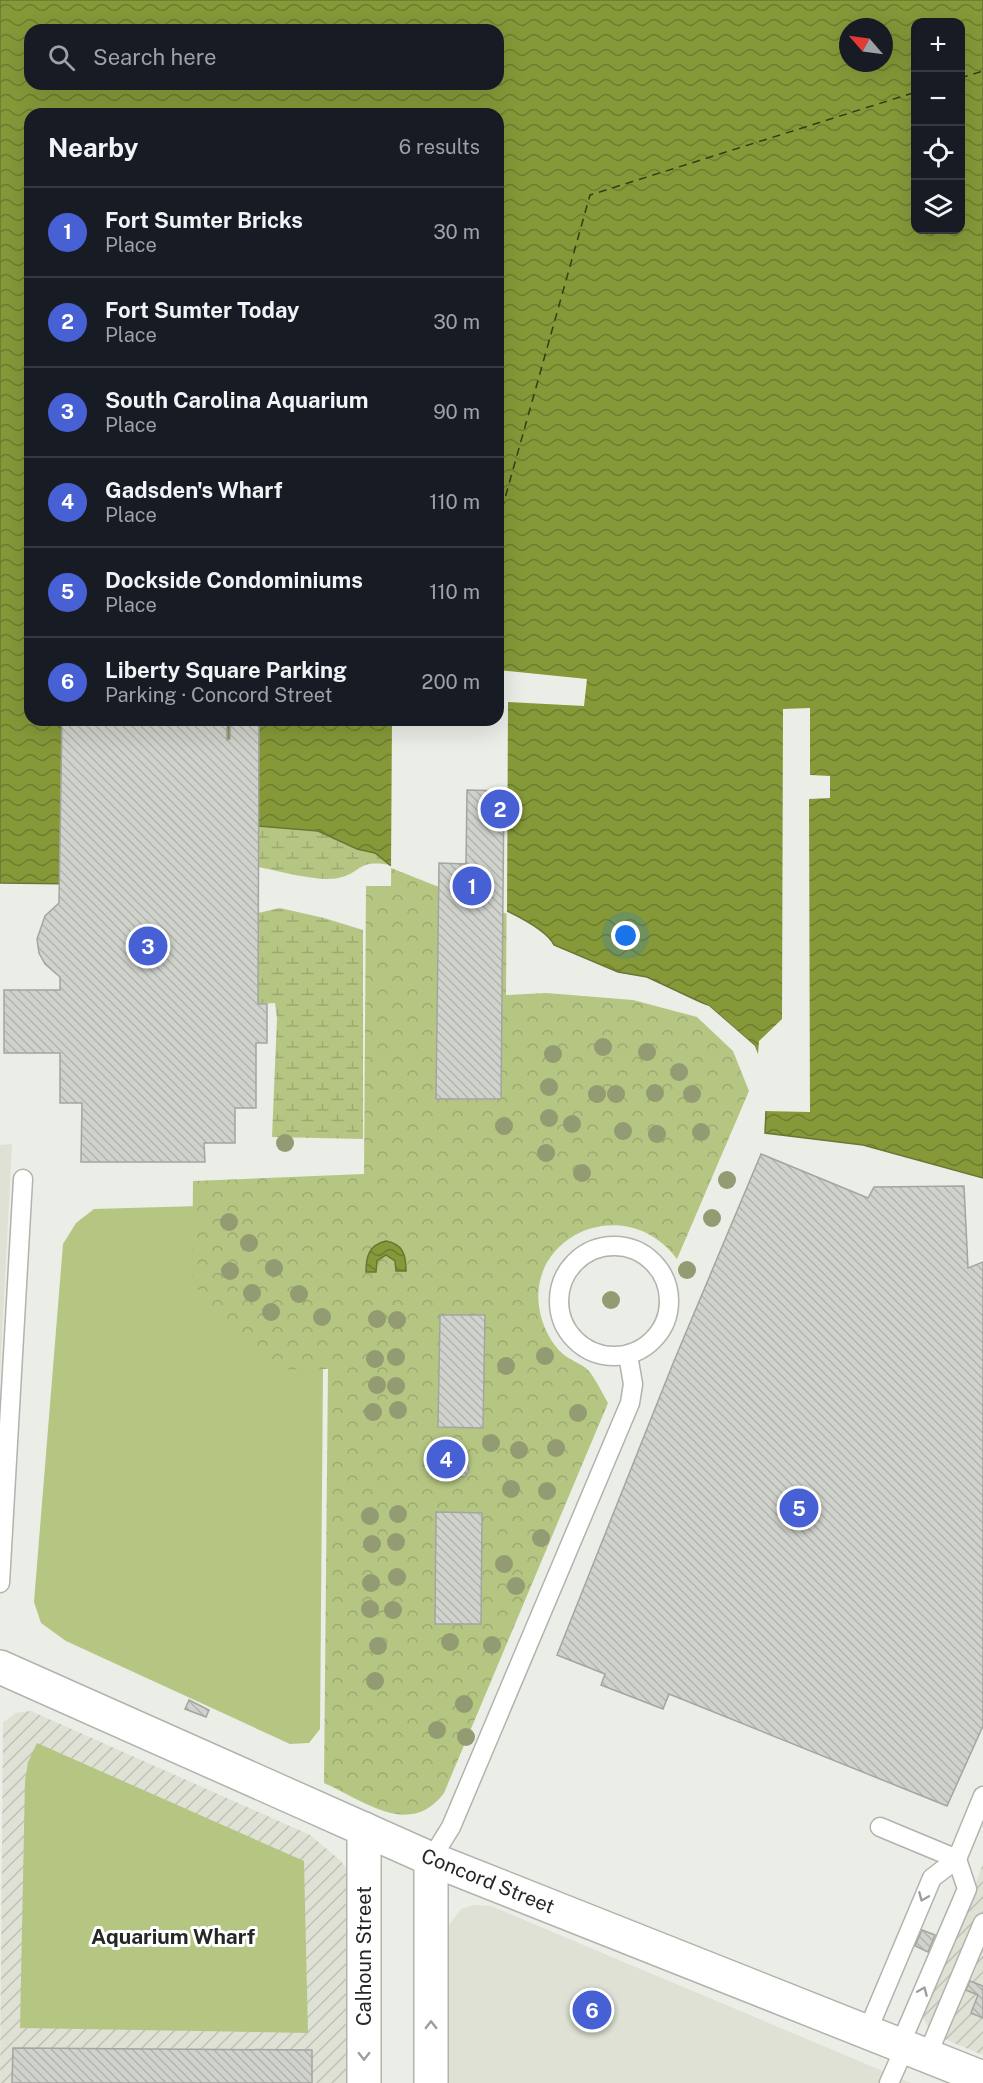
<!DOCTYPE html>
<meta charset="utf-8">
<style>
:root{--surface:#171b24;--page:#242831;--text:#f1f3f6;--muted:#9ea1a6;--line:#363941;--accent:#4760d4}
body{margin:0;font-family:"Public Sans",sans-serif;background:var(--page);color:var(--text)}
.controls{position:absolute;right:18px;top:18px;display:grid;overflow:hidden;border-radius:12px;box-shadow:0 6px 24px #0002}
.controls button{width:54px;height:54px;display:grid;place-items:center;padding:0;border:0;border-bottom:2px solid var(--line);background:var(--surface);color:var(--text);font:30px sans-serif}
.compass{position:absolute;left:839px;top:18px;width:54px;height:54px;border-radius:50%;background:var(--surface);box-shadow:0 6px 24px #0002;rotate:298deg}
.you{position:absolute;left:626px;top:936px;width:21px;height:21px;margin:-15px;border:4px solid #fff;border-radius:50%;background:#1a73e8;box-shadow:0 0 0 9px #1a73e833}
.badge{display:grid;place-items:center;width:39px;height:39px;border-radius:50%;background:var(--accent);color:#fff;font-size:20px;font-weight:700}
.pin{position:absolute;translate:-50% -50%;border:3px solid #fff;box-shadow:0 2px 6px #0006}
.list{margin:0;padding:0;list-style:none}
h2{display:flex;justify-content:space-between;align-items:center;height:78px;margin:0;padding:0 24px;font-size:26px}
h2 small{font-size:20px;font-weight:400;color:var(--muted)}
.list li{display:grid;grid-template-columns:39px 1fr auto;gap:18px;align-items:center;box-sizing:border-box;height:90px;padding:0 24px;border-top:2px solid var(--line)}
.list b{display:block;font-size:22px;white-space:nowrap}
.list p{margin:0;font-size:20px;white-space:nowrap;color:var(--muted)}
.list em{font-size:20px;font-style:normal;color:var(--muted)}
.icon{flex:none;width:33px;height:33px;fill:none;stroke:currentColor;stroke-width:2;stroke-linecap:round;stroke-linejoin:round}
.map{position:relative;flex:none;width:983px;height:2083px;overflow:hidden}
.search{position:absolute;background:var(--surface);box-shadow:0 6px 24px #0002;left:24px;top:24px;width:480px;height:66px;display:flex;align-items:center;gap:15px;box-sizing:border-box;padding:0 21px;border-radius:18px;color:var(--muted);font-size:22px}
.panel{position:absolute;background:var(--surface);box-shadow:0 6px 24px #0002;left:24px;top:108px;width:480px;height:618px;border-radius:18px}
.map>svg:first-child{display:block}
.built{fill:#dee1d4}
.industrial{fill:url(#industrial-furrows)}
.green{fill:#b5c683}
.wetland{fill:url(#wetland-marsh)}
.park{fill:url(#park-crowns)}
.water{fill:url(#water-waves);stroke:#687733;stroke-width:1.5;fill-rule:evenodd}
.pier{fill:#ebede7}
.lines{fill:none;stroke-linecap:round;stroke-linejoin:round}
.ferry{stroke:#343d15;stroke-width:1.5;stroke-dasharray:8 6;stroke-linecap:butt}
.building{fill:url(#building-back-hatch);stroke:#a4a5a0;stroke-width:1.5}
.service-casing{stroke:#b1b3ad;stroke-width:21}
.minor-casing{stroke:#b1b3ad;stroke-width:36}
.service{stroke:#fff;stroke-width:18}
.minor{stroke:#fff;stroke-width:33}
.tree{fill:#929b72}
.oneway{stroke:#9d9e9d}
.labels{text-anchor:middle;stroke-width:6;stroke-linejoin:round;paint-order:stroke}
.street-label{font-size:20px;fill:#262725;stroke:#fff}
.neighbourhood-label{font-size:21px;font-weight:bold;fill:#262725;stroke:#fff}
</style>
<div class="map">
<svg width="983" height="2083" viewBox="0 0 983 2083">
<defs>
<pattern id="industrial-furrows" width="10" height="10" patternUnits="userSpaceOnUse" patternTransform="scale(1.5)"><rect width="10" height="10" fill="#dee1d4"/><path d="M-1 1l2-2M0 10L10 0M9 11l2-2" fill="none" stroke="#bec1b6"/></pattern>
<pattern id="wetland-marsh" width="20" height="14" patternUnits="userSpaceOnUse" patternTransform="scale(1.5)"><rect width="20" height="14" fill="#b5c683"/><path d="M1 5h8M5 5V1M11 12h8M15 12V8" fill="none" stroke="#9caa71"/></pattern>
<pattern id="park-crowns" width="20" height="18" patternUnits="userSpaceOnUse" patternTransform="scale(1.5)"><rect width="20" height="18" fill="#b5c683"/><path d="M2 6a3 3 0 1 1 6 0M12 15a3 3 0 1 1 6 0" fill="none" stroke="#9caa71"/></pattern>
<pattern id="water-waves" width="16" height="10" patternUnits="userSpaceOnUse" patternTransform="scale(1.5)"><rect width="16" height="10" fill="#859939"/><path d="M0 5q4-4 8 0t8 0" fill="none" stroke="#6d7d30"/></pattern>
<pattern id="building-back-hatch" width="6" height="6" patternUnits="userSpaceOnUse" patternTransform="scale(1.5)"><rect width="6" height="6" fill="#d0d2cc"/><path d="M-1 5l2 2M0 0l6 6M5-1l2 2" fill="none" stroke="#b2b4af"/></pattern>
</defs>
<rect width="100%" height="100%" fill="#ebede7"/>
<!-- built -->
<g class="built">
<path d="M12 1144 0 1375V1145Z"/>
<path d="M474 1905 491 1906 911 2083H446L447 1928 461 1909Z"/>
</g>
<!-- industrial -->
<g class="industrial">
<path d="M31 1711 310 1835 341 1861 347 1870 348 1883 347 2083H0L3 1723 15 1713Z"/>
<path d="M983 1864V2055L932 2034 923 2018Z"/>
</g>
<!-- green -->
<g class="green">
<path d="M199 1206 323 1368 320 1729 309 1743 290 1744 66 1641 41 1623 34 1602 63 1244 76 1223 94 1209Z"/>
<path d="M37 1743 304 1861 308 2033 20 2028 25 1781 28 1762Z"/>
</g>
<!-- wetland -->
<g class="wetland">
<path d="M259 798 389 837 390 865C356 859 363 873 338 878 318 882 279 871 258 867Z"/>
<path d="M280 908 324 918 363 930V1139L272 1137 277 1018 275 1003 258 1004V913Z"/>
</g>
<!-- park -->
<path class="park" d="M508 701 506 995 546 993 633 1000 697 1017 733 1051 749 1091 677 1259C624 1188 517 1239 542 1320 546 1333 555 1349 567 1357 573 1361 581 1364 587 1369 595 1377 602 1393 608 1403L444 1793C410 1839 363 1800 324 1783L328 1369 274 1370 192 1283 193 1181 364 1174 366 886H391L392 720H498Z"/>
<!-- water -->
<g class="water">
<path d="M0 0H983V1178L863 1145 765 1133 767 1091 755 1046 709 1006 647 977 618 972 554 945C540 915 424 878 390 865L375 853 357 849 318 831 258 826 81 884 0 883ZM916 22H960V230H916ZM848 27H884V63H848ZM30 30H498V84H30ZM30 114H498V720H30Z"/>
<path d="M386 1241C403 1244 406 1255 406 1271H396L395 1261 386 1255 377 1261 376 1272H366C366 1256 369 1245 386 1241Z"/>
</g>
<!-- pier -->
<g class="pier">
<path d="M498 670 587 679 584 706 508 702 507 914 391 868 392 720H498Z"/>
<path d="M810 708V775L830 776V798L809 799 810 1112 763 1111 764 1091 753 1048 708 1009 682 997 709 1006 755 1046 758 1054 759 1041 782 1019 783 709Z"/>
</g>
<g class="lines">
<!-- ferry -->
<g class="ferry">
<path d="M960 78 983 71"/>
<path d="M498 523 590 195 916 92"/>
</g>
</g>
<!-- building -->
<g class="building">
<path d="M62 720H227V740L230 739V720H259L258 1004H267V1043H256V1108H235V1143H204L205 1162H81L82 1103H60V1053H4V990H60V977L45 964 39 953 37 939 45 916 59 903Z"/>
<path d="M467 790 504 791 501 1099H436L439 863 466 864Z"/>
<path d="M761 1154 868 1198 874 1187 964 1186 968 1268 983 1262V1726L947 1806 669 1694 663 1709 601 1685 605 1674 557 1655 674 1361Z"/>
<path d="M440 1315H485L483 1428 438 1427Z"/>
<path d="M458 1462H466L469 1470 465 1477 457 1476 453 1469Z"/>
<path d="M436 1512 482 1513 481 1624H435Z"/>
<path d="M189 1700 209 1710 206 1717 185 1709Z"/>
<path d="M922 1930 935 1935 928 1952 915 1946Z"/>
<path d="M970 1981 983 1986V2018L971 2013 978 1995 966 1990Z"/>
<path d="M13 2048 312 2050V2083H12Z"/>
</g>
<g class="lines">
<defs>
<g id="service">
<circle cx="614" cy="1301" r="55"/>
<path d="M0 1583 23 1179"/>
<path d="M880 1827 957 1859 983 1796"/>
<path d="M431 1859 451 1827 630 1403 633 1384 628 1355"/>
<path d="M867 2032 932 1878 957 1859 967 1889 900 2045"/>
<path d="M927 2056 983 1923"/>
<path d="M889 2083 905 2047"/>
</g>
<g id="minor">
<path d="M0 1667 431 1859 983 2078"/>
<path d="M364 1829V2083"/>
<path d="M431 1859V2083"/>
</g>
</defs>
<!-- service casing -->
<use href="#service" class="service-casing"/>
<!-- minor casing -->
<use href="#minor" class="minor-casing"/>
<!-- service -->
<use href="#service" class="service"/>
<!-- minor -->
<use href="#minor" class="minor"/>
</g>
<!-- trees -->
<g class="tree">
<circle cx="603" cy="1047" r="9"/>
<circle cx="647" cy="1052" r="9"/>
<circle cx="553" cy="1054" r="9"/>
<circle cx="679" cy="1072" r="9"/>
<circle cx="549" cy="1087" r="9"/>
<circle cx="655" cy="1093" r="9"/>
<circle cx="597" cy="1094" r="9"/>
<circle cx="616" cy="1094" r="9"/>
<circle cx="692" cy="1094" r="9"/>
<circle cx="549" cy="1118" r="9"/>
<circle cx="572" cy="1124" r="9"/>
<circle cx="504" cy="1126" r="9"/>
<circle cx="623" cy="1131" r="9"/>
<circle cx="701" cy="1132" r="9"/>
<circle cx="657" cy="1134" r="9"/>
<circle cx="285" cy="1143" r="9"/>
<circle cx="546" cy="1153" r="9"/>
<circle cx="582" cy="1173" r="9"/>
<circle cx="727" cy="1180" r="9"/>
<circle cx="712" cy="1218" r="9"/>
<circle cx="229" cy="1222" r="9"/>
<circle cx="249" cy="1243" r="9"/>
<circle cx="274" cy="1268" r="9"/>
<circle cx="687" cy="1270" r="9"/>
<circle cx="230" cy="1271" r="9"/>
<circle cx="252" cy="1293" r="9"/>
<circle cx="299" cy="1294" r="9"/>
<circle cx="611" cy="1300" r="9"/>
<circle cx="271" cy="1312" r="9"/>
<circle cx="322" cy="1317" r="9"/>
<circle cx="377" cy="1319" r="9"/>
<circle cx="397" cy="1320" r="9"/>
<circle cx="545" cy="1356" r="9"/>
<circle cx="396" cy="1357" r="9"/>
<circle cx="375" cy="1359" r="9"/>
<circle cx="506" cy="1366" r="9"/>
<circle cx="377" cy="1385" r="9"/>
<circle cx="396" cy="1386" r="9"/>
<circle cx="398" cy="1410" r="9"/>
<circle cx="373" cy="1412" r="9"/>
<circle cx="578" cy="1413" r="9"/>
<circle cx="491" cy="1443" r="9"/>
<circle cx="556" cy="1448" r="9"/>
<circle cx="519" cy="1450" r="9"/>
<circle cx="511" cy="1489" r="9"/>
<circle cx="547" cy="1491" r="9"/>
<circle cx="398" cy="1514" r="9"/>
<circle cx="370" cy="1516" r="9"/>
<circle cx="541" cy="1538" r="9"/>
<circle cx="396" cy="1542" r="9"/>
<circle cx="372" cy="1544" r="9"/>
<circle cx="504" cy="1564" r="9"/>
<circle cx="397" cy="1577" r="9"/>
<circle cx="371" cy="1583" r="9"/>
<circle cx="516" cy="1586" r="9"/>
<circle cx="370" cy="1609" r="9"/>
<circle cx="393" cy="1610" r="9"/>
<circle cx="450" cy="1642" r="9"/>
<circle cx="492" cy="1645" r="9"/>
<circle cx="378" cy="1646" r="9"/>
<circle cx="375" cy="1681" r="9"/>
<circle cx="464" cy="1704" r="9"/>
<circle cx="437" cy="1730" r="9"/>
<circle cx="466" cy="1737" r="9"/>
</g>
<!-- one-way arrows -->
<defs><path id="oneway-chevron" d="M-2-3.5L2.5 0L-2 3.5" fill="none" stroke-width="1.6" stroke-linecap="round" stroke-linejoin="round" transform="scale(1.5)"/></defs>
<g class="oneway">
<use href="#oneway-chevron" transform="translate(923 1897) rotate(113)"/>
<use href="#oneway-chevron" transform="translate(923 1991) rotate(-67)"/>
<use href="#oneway-chevron" transform="translate(431 2025) rotate(-90)"/>
<use href="#oneway-chevron" transform="translate(364 2056) rotate(90)"/>
</g>
<g class="labels">
<!-- street labels -->
<g class="street-label">
<text transform="translate(488 1881) rotate(22)" y="7">Concord Street</text>
<text transform="translate(364 1956) rotate(-90)" y="7">Calhoun Street</text>
</g>
<!-- neighbourhood labels -->
<g class="neighbourhood-label">
<text x="173" y="1944">Aquarium Wharf</text>
</g>
</g>
</svg>
<div class="controls">
<button>+</button>
<button>−</button>
<button><svg class="icon" aria-label="locate" viewBox="0 0 24 24"><circle cx="12" cy="12" r="6"/><path d="M12 2v4M12 18v4M2 12h4M18 12h4"/></svg></button>
<button><svg class="icon" aria-label="layers" viewBox="0 0 24 24"><path d="M12 4l9 5-9 5-9-5zM3 14l9 5 9-5"/></svg></button>
</div>
<svg class="compass" viewBox="-18 -18 36 36"><path d="M0-13l5 13h-10z" fill="#e53935"/><path d="M0 13l5-13h-10z" fill="#9ea1a6"/></svg>
<div class="you"></div>
<div class="pin badge" style="left:472px;top:886px">1</div>
<div class="pin badge" style="left:500px;top:809px">2</div>
<div class="pin badge" style="left:148px;top:946px">3</div>
<div class="pin badge" style="left:446px;top:1459px">4</div>
<div class="pin badge" style="left:799px;top:1508px">5</div>
<div class="pin badge" style="left:592px;top:2010px">6</div>
<div class="search"><svg class="icon" aria-label="search" viewBox="0 0 24 24"><circle cx="10" cy="10" r="6"/><path d="M15 15l6 6"/></svg>Search here</div>
<section class="panel">
<h2>Nearby<small>6 results</small></h2>
<ul class="list">
<li><span class="badge">1</span><div><b>Fort Sumter Bricks</b><p>Place</p></div><em>30 m</em></li>
<li><span class="badge">2</span><div><b>Fort Sumter Today</b><p>Place</p></div><em>30 m</em></li>
<li><span class="badge">3</span><div><b>South Carolina Aquarium</b><p>Place</p></div><em>90 m</em></li>
<li><span class="badge">4</span><div><b>Gadsden's Wharf</b><p>Place</p></div><em>110 m</em></li>
<li><span class="badge">5</span><div><b>Dockside Condominiums</b><p>Place</p></div><em>110 m</em></li>
<li><span class="badge">6</span><div><b>Liberty Square Parking</b><p>Parking · Concord Street</p></div><em>200 m</em></li>
</ul>
</section>
</div>
